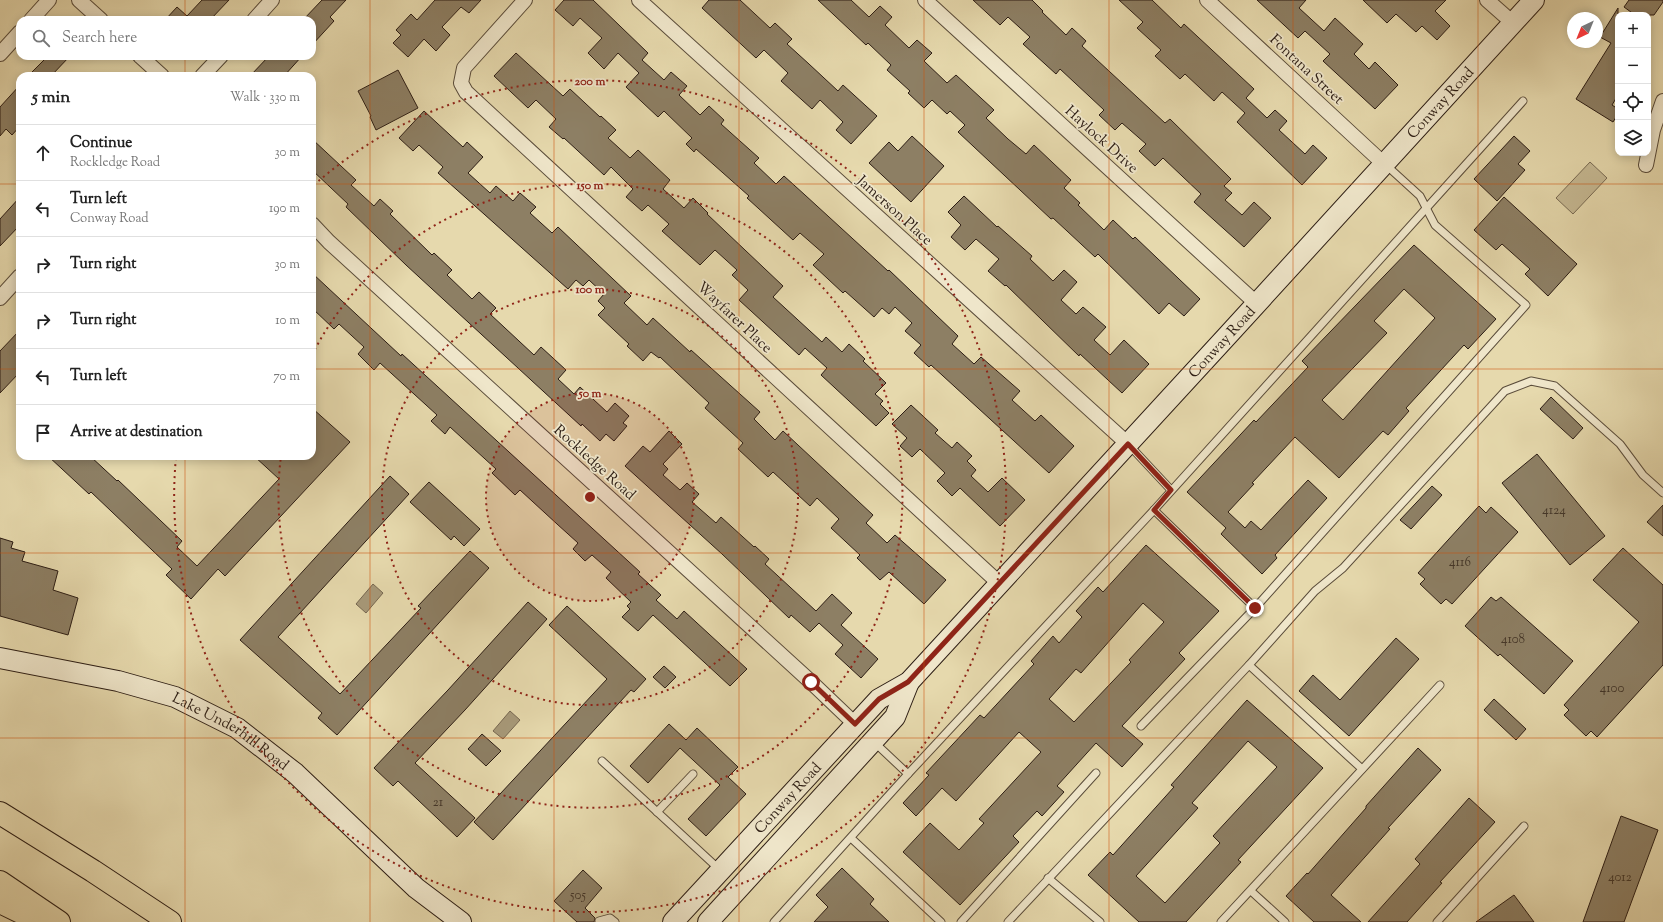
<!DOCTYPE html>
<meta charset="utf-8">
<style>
:root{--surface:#fff;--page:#f6f6f6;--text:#222;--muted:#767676;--line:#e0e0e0}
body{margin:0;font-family:"Sorts Mill Goudy",serif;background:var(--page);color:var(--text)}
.controls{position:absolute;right:12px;top:12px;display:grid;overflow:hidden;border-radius:8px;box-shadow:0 2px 10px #0003}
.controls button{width:36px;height:36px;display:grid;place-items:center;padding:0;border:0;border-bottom:1px solid var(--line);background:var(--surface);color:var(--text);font:20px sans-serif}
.compass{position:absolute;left:1567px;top:12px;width:36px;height:36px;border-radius:50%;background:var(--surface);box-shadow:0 2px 10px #0003;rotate:223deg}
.stop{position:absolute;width:12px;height:12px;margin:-9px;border:3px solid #8f2418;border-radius:50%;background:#fff}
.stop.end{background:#8f2418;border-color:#fff;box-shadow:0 1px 4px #0008}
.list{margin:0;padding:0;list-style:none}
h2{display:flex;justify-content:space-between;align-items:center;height:52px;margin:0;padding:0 16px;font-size:17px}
h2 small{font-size:13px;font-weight:400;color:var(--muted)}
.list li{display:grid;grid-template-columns:26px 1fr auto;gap:12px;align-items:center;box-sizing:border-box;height:56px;padding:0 16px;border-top:1px solid var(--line)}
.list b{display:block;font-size:15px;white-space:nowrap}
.list p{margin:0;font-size:13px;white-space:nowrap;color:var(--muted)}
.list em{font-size:13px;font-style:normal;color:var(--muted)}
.icon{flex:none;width:22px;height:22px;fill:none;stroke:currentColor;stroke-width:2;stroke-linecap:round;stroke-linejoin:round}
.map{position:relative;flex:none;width:1663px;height:922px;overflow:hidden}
.search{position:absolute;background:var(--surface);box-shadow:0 2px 10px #0003;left:16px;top:16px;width:300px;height:44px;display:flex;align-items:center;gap:10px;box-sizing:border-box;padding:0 14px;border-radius:12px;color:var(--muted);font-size:15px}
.panel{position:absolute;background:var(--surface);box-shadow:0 2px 10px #0003;left:16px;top:72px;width:300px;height:388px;border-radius:12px}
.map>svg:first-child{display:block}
.green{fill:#c6b993;stroke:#796b54}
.water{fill:#a79979;stroke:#766751}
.building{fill:#8d7f64;stroke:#2c1d14;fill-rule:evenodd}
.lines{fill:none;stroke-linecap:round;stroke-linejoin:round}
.service-casing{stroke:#5a4c3a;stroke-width:9}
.minor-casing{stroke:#5a4c3a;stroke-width:16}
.secondary-casing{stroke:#2c1d14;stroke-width:22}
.motorway-casing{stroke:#2c1d14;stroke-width:24}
.service{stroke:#efe6ca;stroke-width:7}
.minor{stroke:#efe6ca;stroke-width:14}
.secondary{stroke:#efe6ca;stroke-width:20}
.motorway{stroke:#e6d9ad;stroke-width:22}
.route{stroke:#8f2418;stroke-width:5}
.grid{fill:none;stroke:#cc500d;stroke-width:1;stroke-opacity:0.55}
.ring{fill:none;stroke:#8f2418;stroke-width:2;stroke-dasharray:2 4}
.labels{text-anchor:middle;stroke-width:3.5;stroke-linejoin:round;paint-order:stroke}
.number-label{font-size:13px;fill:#443628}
.street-label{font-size:15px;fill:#2c1d14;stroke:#efe6ca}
.centre{fill:#8f2418;stroke:#efe6ca;stroke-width:2}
.ring-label{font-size:12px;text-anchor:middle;font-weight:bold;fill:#8f2418;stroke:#efe6ca;stroke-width:3.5;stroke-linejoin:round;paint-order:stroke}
</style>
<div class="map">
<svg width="1663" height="922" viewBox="0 0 1663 922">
<rect width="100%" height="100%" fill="#e6d9ad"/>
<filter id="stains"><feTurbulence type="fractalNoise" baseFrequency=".005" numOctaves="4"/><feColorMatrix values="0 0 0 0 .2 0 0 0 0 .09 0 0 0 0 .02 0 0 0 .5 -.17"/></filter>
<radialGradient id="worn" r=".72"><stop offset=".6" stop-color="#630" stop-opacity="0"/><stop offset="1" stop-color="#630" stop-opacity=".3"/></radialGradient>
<!-- green -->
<path class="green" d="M1590 162 1607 178 1573 214 1556 198Z"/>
<!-- water -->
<g class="water">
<path d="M373 584 383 593 366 613 356 604Z"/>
<path d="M510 711 520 720 503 739 493 731Z"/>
</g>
<!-- building -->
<g class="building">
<path d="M202 0H229L210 20H165L177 7 187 16Z"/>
<path d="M322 0H346L330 17 334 21 312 45V20H303Z"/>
<path d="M435 0H481L469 13 461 7 442 27 450 35 436 51 424 39 408 57 393 43 401 35 396 30 411 14 417 20Z"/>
<path d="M564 0H593L648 53 642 60 664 80 671 72 687 86 679 95 700 115 709 106 724 120 721 124 759 158 754 163 776 184 784 176 805 195 888 271 889 270 958 336 952 344 974 364 981 357 1020 391 1012 400 1035 421 1041 415 1074 446 1049 473 931 365 929 367 914 353 921 345 905 331 912 323 895 307 889 314 882 308 874 317 845 291 843 293 813 265 824 254 800 233 793 240 747 198 749 196 696 149 694 152 686 144 692 138 664 111 658 117 626 87 639 73 618 53 604 69 588 53 602 38 580 18 573 26 555 10Z"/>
<path d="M709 0H740L770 28 775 23 792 39 787 44 809 64 838 91 843 85 877 116 851 144 836 130 843 122 820 100 812 109 781 81 788 73 764 50 756 58 702 8Z"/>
<path d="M818 0H851L869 17 880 6 892 17 885 25 909 48 917 40 932 53 924 61 947 83 956 75 994 110 986 118 1008 139 1026 154 1034 145 1071 180 1064 188 1080 203 1078 205 1104 230 1113 220 1133 239 1135 237 1200 299 1184 316 1169 303 1159 314 1098 254 1095 257 1053 218 1051 219 958 132 965 125 950 111 947 114 932 100 924 108 908 93 910 91 887 70 891 65 868 43 866 45Z"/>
<path d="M973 0H1032L1043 11 1042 12 1066 35 1072 28 1086 41 1082 46 1165 123 1170 119 1231 179 1224 186 1232 193 1225 200 1242 215 1254 202 1271 218 1244 247 1194 202 1201 194 1163 158 1155 166 1139 151 1146 144 1122 123 1115 130 1099 115 1104 110 1060 69 1056 74 1023 44 1030 37 1008 17 1000 25Z"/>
<path d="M1119 0H1152L1181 28 1184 24 1254 89 1246 98 1267 118 1275 110 1287 121 1279 130 1305 154 1313 145 1327 158 1302 185 1237 122 1245 113 1222 92 1214 101 1185 74 1180 79 1155 56 1161 50 1137 28 1143 22Z"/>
<path d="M1257 0H1306L1299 8 1324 31 1335 18 1363 44 1354 54 1369 69 1375 62 1398 85 1375 109 1323 61 1330 54 1305 31 1298 38Z"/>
<path d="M1363 0H1446L1435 11 1450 26 1437 40 1422 26 1416 32 1396 14 1387 23Z"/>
<path d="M1629 0H1663V2L1654 15H1635L1624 7Z"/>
<path d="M1618 8V95L1612 105 1618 109V114L1613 122 1576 99 1611 43 1600 37Z"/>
<path d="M516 53 563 96 570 89 600 117 601 116 616 130 608 138 630 158 638 150 670 180 663 189 684 208 693 198 708 213 707 214 783 286 773 297 822 342 826 337 842 352 849 344 865 359 863 361 886 383 875 394 883 401 880 404 889 413 876 426 821 375 827 368 805 348 799 355 739 300 748 290 732 275 737 270 715 250 700 265 662 231 669 224 648 205 642 211 626 197 633 189 611 167 604 175 564 138 563 139 549 127 556 119 536 100 528 108 494 76Z"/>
<path d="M48 56H70L51 76H28Z"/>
<path d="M269 56H302L284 76H250Z"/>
<path d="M398 70 418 108 376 130 370 117 371 116 358 91Z"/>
<path d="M20 85V126L12 135 6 129 0 136V107Z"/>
<path d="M424 111 463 147 467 142 483 157 468 173 490 193 496 186 513 201 520 193 536 207 530 213 552 233 558 227 631 296 624 303 647 325 653 318 690 352 691 350 760 412 754 419 775 440 783 431 873 515 866 523 887 543 895 535 946 580 924 604 889 572 880 580 857 558 860 555 831 528 839 519 817 498 810 506 773 472 768 477 738 449 743 443 705 408 709 403 660 357 659 358 651 352 643 361 627 346 629 344 598 315 605 308 598 301 604 294 589 280 583 286 576 280 568 289 438 173 443 167 419 145 413 151 399 138Z"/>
<path d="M912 136 944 166 911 202 869 163 889 142 898 151Z"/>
<path d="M1514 136 1530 151 1518 164 1525 170 1497 201 1474 179Z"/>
<path d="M312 139 356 180 351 185 374 206 380 199 393 211 390 214 432 255 434 253 452 270 447 275 472 299 479 292 496 308 490 314 534 355 541 347 566 370 558 379 574 394 580 387 607 412 615 403 629 416 623 423 627 426 614 441 606 434 600 441 582 424 581 426 406 265 346 207 348 204 312 170Z"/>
<path d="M964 196 997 227 998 226 1032 256 1030 259 1053 281 1064 270 1077 282 1061 300 1076 314 1083 307 1106 327 1094 340 1110 355 1124 340 1149 364 1122 393 1080 354 1079 356 1006 285 1005 286 988 271 999 259 976 239 965 250 951 237 961 225 948 212Z"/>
<path d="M20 197V225L0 246V219Z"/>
<path d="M1504 197 1577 264 1548 296 1525 274 1530 269 1502 244 1496 250 1474 230Z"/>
<path d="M1414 245 1496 319 1468 349 1464 345 1406 408 1409 411 1388 435 1383 431 1339 478 1295 437 1252 483 1254 484 1228 512 1245 528 1251 521 1261 530 1308 480 1327 498 1275 555 1277 558 1262 574 1221 534 1226 528 1187 492 1254 420 1256 422 1308 367 1302 361ZM1404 289 1435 318 1343 420 1322 400 1387 333 1374 321Z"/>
<path d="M312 273 401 356 402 354 640 572 638 574 661 595 656 600 677 619 684 611 747 669 730 686 653 615 638 631 622 617 630 609 627 606 631 602 606 578 611 572 592 555 585 561 573 549 578 543 557 524 520 490 515 495 492 473 496 469 450 427 445 434 431 421 437 415 380 363 374 370 358 354 364 347 339 324 334 329 312 308Z"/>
<path d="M20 330V372L0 393V351Z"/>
<path d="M1551 397 1583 428 1573 439 1540 409Z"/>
<path d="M911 405 938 430 935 433 952 448 957 442 972 456 967 461 976 470 971 476 988 492 1002 478 1025 500 1000 526 960 488 952 496 937 481 945 473 920 449 912 457 900 446 907 438 892 424Z"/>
<path d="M312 408 350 442 225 576 218 569 191 599 166 575 172 569 91 492 89 494 48 456H90L117 481 118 480 182 541 177 547 197 566 279 479 254 456H312Z"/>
<path d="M669 431 682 444 663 464 668 469 663 475 680 490 687 483 699 494 692 502 716 523 721 517 754 547 755 546 769 559 765 564 816 611 832 594 852 613 841 625 878 659 861 678 835 654 843 645 819 623 810 632 791 615 789 618 722 554 625 466 643 446 650 452Z"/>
<path d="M1537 454 1605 536 1570 565 1502 483Z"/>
<path d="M390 476 409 494 278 637 340 694 421 608 418 606 470 551 489 568 337 735 318 718 322 713 240 640Z"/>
<path d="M429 482 480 529 464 546 454 536 451 540 410 502Z"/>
<path d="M1432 486 1442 495 1411 529 1400 520Z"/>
<path d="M1663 505V536L1647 522Z"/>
<path d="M1479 506 1486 513 1491 507 1518 532 1452 604 1446 599 1441 604 1420 584 1425 579 1418 573Z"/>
<path d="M0 538 13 542 11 548 25 552 22 561 58 571 53 590 78 598 68 635 0 616Z"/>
<path d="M1146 545 1219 611 1179 653 1185 659 1122 726 1143 744 1122 767 1096 743 1057 786 1064 792 1042 816 1037 811 1013 836 1019 842 960 905 903 852 930 823 959 850 984 823 979 819 1041 752 1019 732 956 801 942 788 916 816 903 803 929 775 926 773 980 715 984 718 1034 664 1031 661 1053 636 1059 643 1082 617 1076 611 1098 587 1103 592ZM1143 603 1164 622 1129 660 1131 662 1074 722 1049 699 1076 669 1081 673Z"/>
<path d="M1623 548 1663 585V665L1597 737 1591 731 1586 736 1564 715 1569 710 1564 705 1639 622 1593 580Z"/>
<path d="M1491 597 1496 601 1501 597 1573 661 1544 694 1500 654 1498 656 1465 626Z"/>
<path d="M528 602 547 619 465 710 415 763 475 818 457 837 398 781 393 786 374 768 448 690Z"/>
<path d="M567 606 646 679 634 692 631 690 493 840 474 822 607 679 549 625Z"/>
<path d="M1396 638 1419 659 1349 736 1299 691 1313 675 1340 700Z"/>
<path d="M664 666 676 677 665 688 653 677Z"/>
<path d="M1494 699 1526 729 1516 740 1484 710Z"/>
<path d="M1247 700 1323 768 1238 860 1241 862 1186 922H1139L1088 875 1110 852 1113 855 1174 787 1171 785ZM1248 741 1277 767 1213 836 1220 843 1165 903 1136 876 1198 808 1192 803Z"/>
<path d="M669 724 686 740 697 728 738 767 728 777 746 794 706 836 688 819 720 785 680 748 648 783 630 766Z"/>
<path d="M482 734 501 751 486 766 468 749Z"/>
<path d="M1418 748 1441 770 1388 828 1390 829 1331 895 1361 922H1314L1286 896 1307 873 1308 874 1366 808V806Z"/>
<path d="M1469 798 1495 822 1440 882 1442 883 1407 922H1368L1420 864 1415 859Z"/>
<path d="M1621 816 1658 830 1624 922H1583Z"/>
<path d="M842 868 874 899 870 904 889 922H814L828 907 816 895Z"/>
<path d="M583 870 602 888 585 908 595 918 594 922H577L554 901Z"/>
<path d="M1514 895 1534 922H1476Z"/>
</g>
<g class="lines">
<defs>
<g id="service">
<path d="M1129 445 1171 490"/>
<path d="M1154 510 1255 608"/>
<path d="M1249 665 1362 769"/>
<path d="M1141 726 1255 608 1526 305 1435 225 1420 196 1386 165"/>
<path d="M873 741 908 774"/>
<path d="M602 761 720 870"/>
<path d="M657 812 693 774"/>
<path d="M851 838 941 922"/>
<path d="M1048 878 1100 922"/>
<path d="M1251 891 1285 922"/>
<path d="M599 921 610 918 615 922"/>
<path d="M774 922 908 774 1154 510 1523 101"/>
<path d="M961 922 1096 773"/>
<path d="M1008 922 1249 665 1315 591 1343 568 1505 391 1531 381 1555 386 1620 444 1643 475 1663 493"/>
<path d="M1221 922 1440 685"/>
<path d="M1437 922 1524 826"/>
</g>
<g id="minor">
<path d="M79 0 101 20"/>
<path d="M525 0 464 68 461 83 466 92 1000 584"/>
<path d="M639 0 1128 444"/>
<path d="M925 0 1256 303"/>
<path d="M1207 0 1384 164"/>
<path d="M1487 0 1513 23"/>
<path d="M31 20 49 0"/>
<path d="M254 20 272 0"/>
<path d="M0 54 20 32"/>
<path d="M140 56 162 76"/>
<path d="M202 76 221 56"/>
<path d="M1646 165 1653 130 1663 101"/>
<path d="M312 224 329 242 811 682 855 724"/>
<path d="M0 298 20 276"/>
</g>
<g id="secondary">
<path id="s1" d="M0 658 118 681 175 697 237 728 295 773 416 888 461 922"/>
<path id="s2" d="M673 922 879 699 909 682 1228 335 1534 0"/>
<path d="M708 922 895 717 909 682"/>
</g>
<g id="motorway">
<path d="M0 813 93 871 170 922"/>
<path d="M0 882 59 922"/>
<path d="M0 902 33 918"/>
</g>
</defs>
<!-- service casing -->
<use href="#service" class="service-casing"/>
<!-- minor casing -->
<use href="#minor" class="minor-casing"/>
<!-- secondary casing -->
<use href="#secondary" class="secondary-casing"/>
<!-- motorway casing -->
<use href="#motorway" class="motorway-casing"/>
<!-- service -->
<use href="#service" class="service"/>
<!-- minor -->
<use href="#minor" class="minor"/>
<!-- secondary -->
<use href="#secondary" class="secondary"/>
<!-- motorway -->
<use href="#motorway" class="motorway"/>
</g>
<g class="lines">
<!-- route -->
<path class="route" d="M811 682 855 724 879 699 908 682 1128 444 1171 490 1154 510 1255 608"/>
</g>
<!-- grid -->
<path class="grid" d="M185 0V20M370 0V922M554 0V922M739 0V922M924 0V922M1109 0V922M1293 0V922M1478 0V922M185 56V76M0 184H20M312 184H1663M0 369H20M312 369H1663M185 456V922M0 553H1663M0 738H1663"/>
<!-- distance rings -->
<circle cx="590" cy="497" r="104" fill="#8f2418" fill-opacity=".12"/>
<g class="ring">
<circle cx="590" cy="497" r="104"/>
<circle cx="590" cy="497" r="208"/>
<path d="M312 355A312 312 0 1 1 281 456"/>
<path d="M314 185A416 416 0 1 1 176 457"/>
</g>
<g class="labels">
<!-- number labels -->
<g class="number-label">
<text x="1554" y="514">4124</text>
<text x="1460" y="566">4116</text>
<text x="1513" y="643">4108</text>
<text x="1612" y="692">4100</text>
<text x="438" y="806">21</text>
<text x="1620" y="881">4012</text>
<text x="578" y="899">505</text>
</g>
<!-- street labels -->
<g class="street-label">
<text transform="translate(1307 69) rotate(43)" y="5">Fontana Street</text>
<text dy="5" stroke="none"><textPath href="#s2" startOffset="1124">Conway Road</textPath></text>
<text transform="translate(1102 139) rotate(42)" y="5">Haylock Drive</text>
<text transform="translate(895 210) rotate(42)" y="5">Jamerson Place</text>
<text transform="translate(735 317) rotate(43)" y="5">Wayfarer Place</text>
<text dy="5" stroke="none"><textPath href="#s2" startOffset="800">Conway Road</textPath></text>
<text transform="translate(595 462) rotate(42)" y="5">Rockledge Road</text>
<text dy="5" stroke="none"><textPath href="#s1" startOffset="245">Lake Underhill Road</textPath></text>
<text dy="5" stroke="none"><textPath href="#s2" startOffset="169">Conway Road</textPath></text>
</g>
</g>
<circle cx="590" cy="497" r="6" class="centre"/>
<g class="ring-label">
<text x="590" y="85">200 m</text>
<text x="590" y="189">150 m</text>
<text x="590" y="293">100 m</text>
<text x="590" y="397">50 m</text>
</g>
<rect width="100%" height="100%" filter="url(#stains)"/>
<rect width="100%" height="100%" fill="url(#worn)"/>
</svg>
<div class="controls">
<button>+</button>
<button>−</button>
<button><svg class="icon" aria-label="locate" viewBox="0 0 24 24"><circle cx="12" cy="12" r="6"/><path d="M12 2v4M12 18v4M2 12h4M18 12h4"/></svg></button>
<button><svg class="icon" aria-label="layers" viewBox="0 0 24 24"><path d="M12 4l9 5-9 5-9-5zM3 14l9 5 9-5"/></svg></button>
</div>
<svg class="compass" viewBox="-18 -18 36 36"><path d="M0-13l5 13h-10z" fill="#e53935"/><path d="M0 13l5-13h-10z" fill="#767676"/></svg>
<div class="stop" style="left:811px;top:682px"></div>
<div class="stop end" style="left:1255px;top:608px"></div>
<div class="search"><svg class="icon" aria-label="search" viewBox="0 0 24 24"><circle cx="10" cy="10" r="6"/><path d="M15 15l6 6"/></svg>Search here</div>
<section class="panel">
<h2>5 min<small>Walk · 330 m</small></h2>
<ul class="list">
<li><svg class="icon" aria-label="ahead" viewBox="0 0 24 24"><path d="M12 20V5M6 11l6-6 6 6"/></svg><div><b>Continue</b><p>Rockledge Road</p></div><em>30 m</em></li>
<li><svg class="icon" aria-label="left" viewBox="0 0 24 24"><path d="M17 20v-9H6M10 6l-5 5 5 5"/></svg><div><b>Turn left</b><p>Conway Road</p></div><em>190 m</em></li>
<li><svg class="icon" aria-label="right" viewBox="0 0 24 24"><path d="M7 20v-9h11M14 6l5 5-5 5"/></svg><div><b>Turn right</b></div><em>30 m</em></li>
<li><svg class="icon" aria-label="right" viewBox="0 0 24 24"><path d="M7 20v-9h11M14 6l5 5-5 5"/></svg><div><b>Turn right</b></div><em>10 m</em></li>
<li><svg class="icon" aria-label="left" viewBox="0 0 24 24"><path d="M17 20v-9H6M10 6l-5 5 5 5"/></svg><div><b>Turn left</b></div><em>70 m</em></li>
<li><svg class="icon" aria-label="arrive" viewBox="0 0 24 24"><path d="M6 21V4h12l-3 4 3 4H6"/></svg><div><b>Arrive at destination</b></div></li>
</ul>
</section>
</div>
